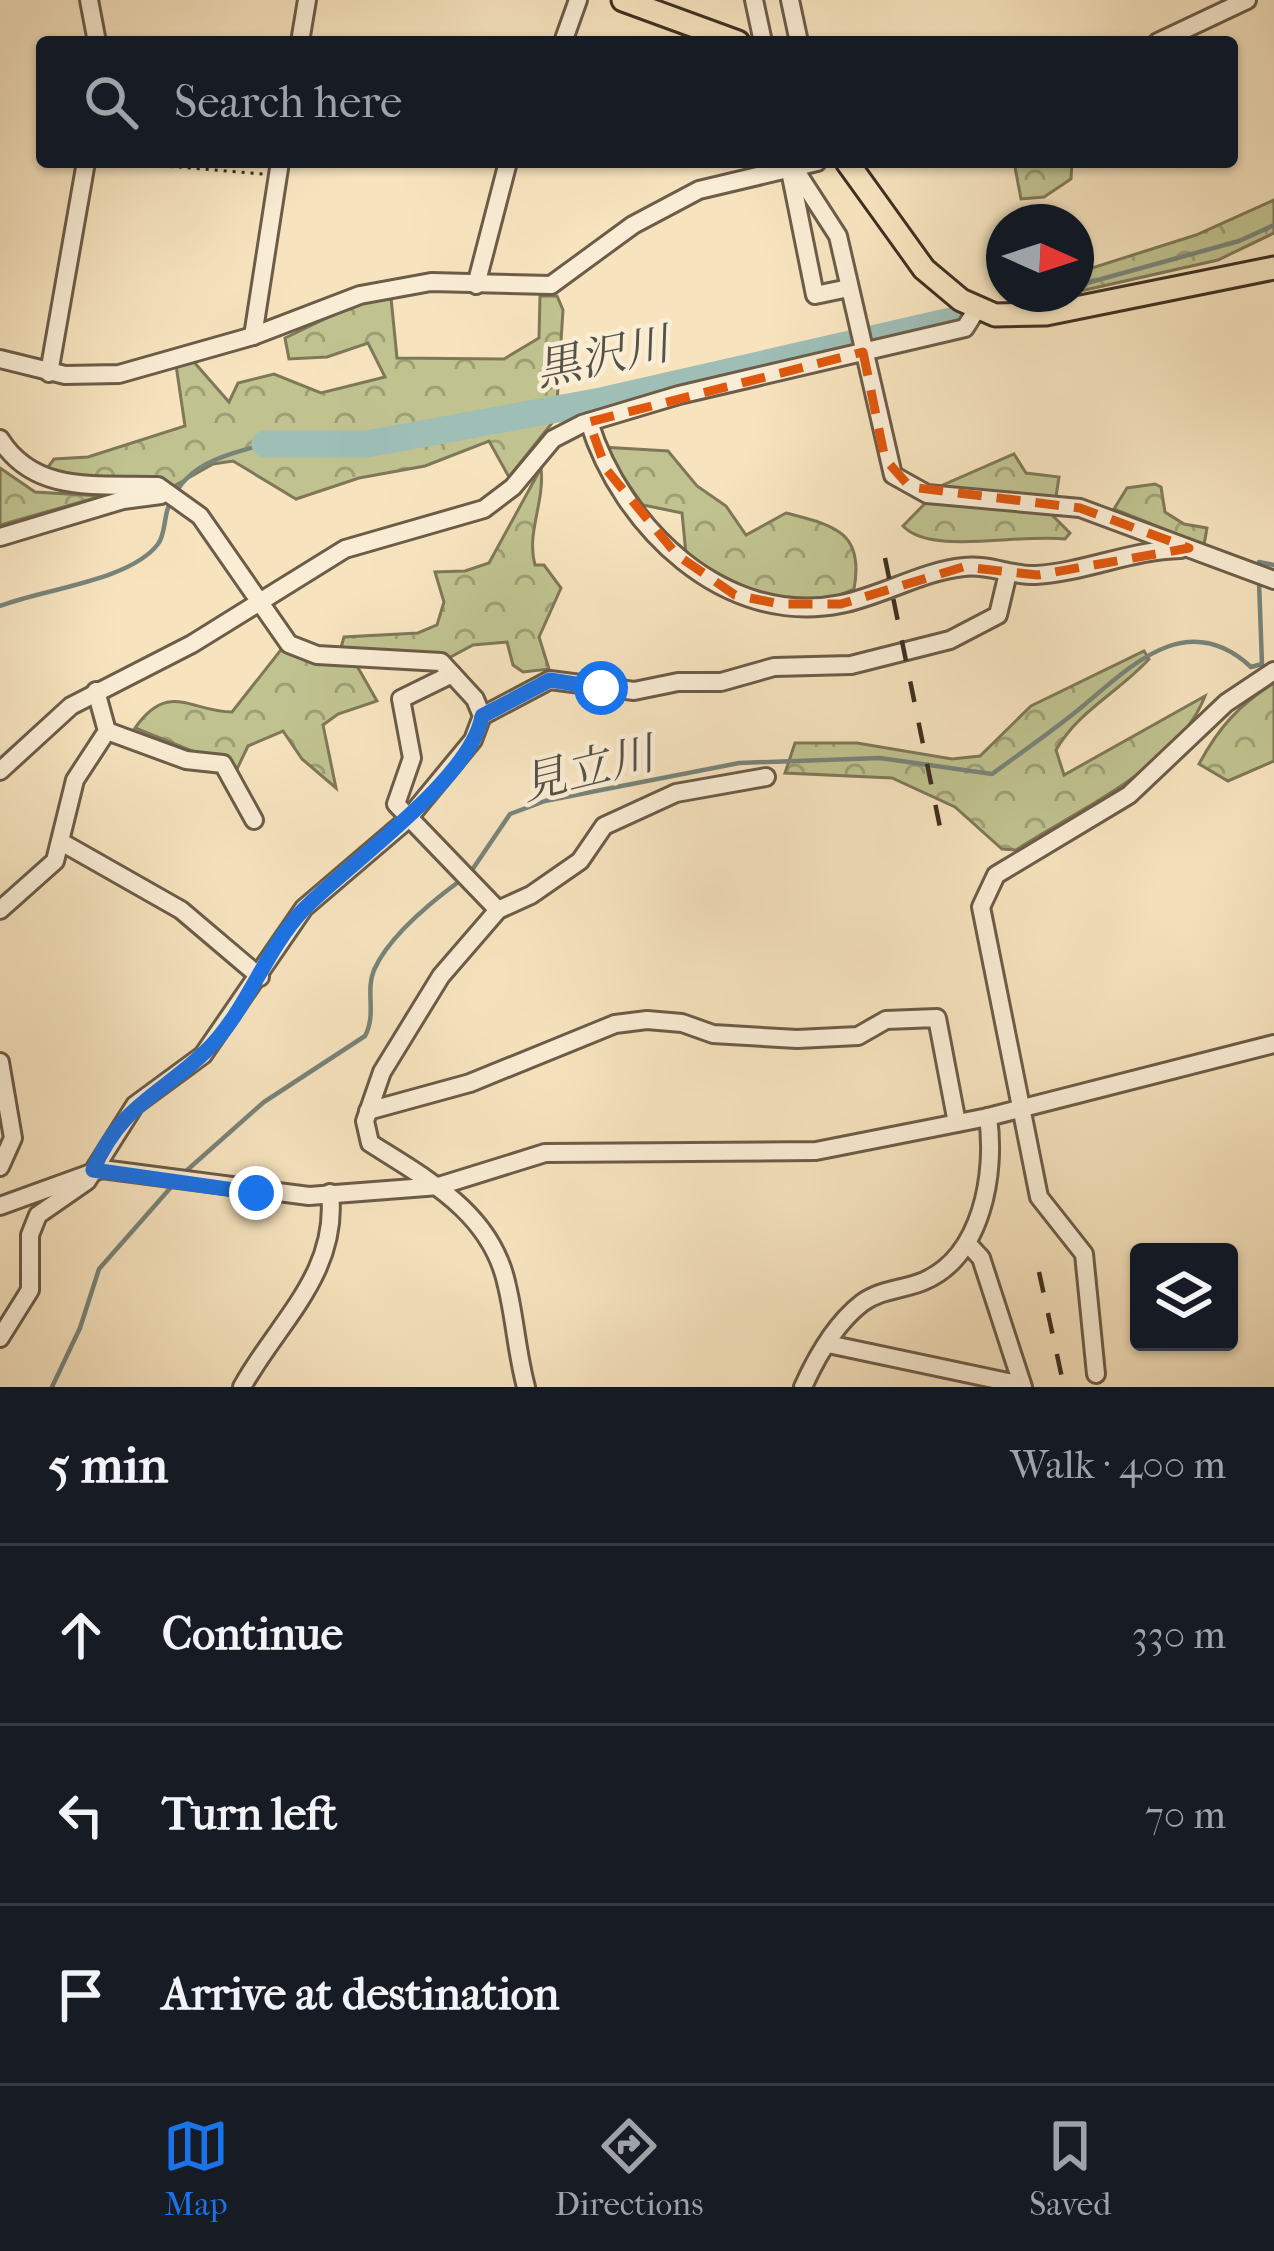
<!DOCTYPE html>
<meta charset="utf-8">
<style>
:root{--surface:#171b24;--page:#242831;--text:#f1f3f6;--muted:#9ea1a6;--line:#363941;--accent:#1a73e8}
body{margin:0;font-family:"IM FELL French Canon","Noto Serif JP",serif;background:var(--page);color:var(--text)}
.controls{position:absolute;right:36px;bottom:36px;display:grid;overflow:hidden;border-radius:12px;box-shadow:0 3px 9px #0004}
.controls button{width:108px;height:108px;display:grid;place-items:center;padding:0;border:0;border-bottom:3px solid var(--line);background:var(--surface);color:var(--text);font:60px sans-serif}
.compass{position:absolute;left:986px;top:204px;width:108px;height:108px;border-radius:50%;background:var(--surface);box-shadow:0 3px 9px #0004;rotate:93deg}
.stop{position:absolute;width:36px;height:36px;margin:-27px;border:9px solid #1a73e8;border-radius:50%;background:#fff}
.stop.end{background:#1a73e8;border-color:#fff;box-shadow:0 3px 12px #0008}
.list{margin:0;padding:0;list-style:none}
h2{display:flex;justify-content:space-between;align-items:center;height:156px;margin:0;padding:0 48px;font-size:51px}
h2 small{font-size:39px;font-weight:400;color:var(--muted)}
.list li{display:grid;grid-template-columns:78px 1fr auto;gap:36px;align-items:center;box-sizing:border-box;height:180px;padding:0 48px;border-top:3px solid var(--line)}
.list b{display:block;font-size:45px;white-space:nowrap}
.list em{font-size:39px;font-style:normal;color:var(--muted)}
.icon{flex:none;width:66px;height:66px;fill:none;stroke:currentColor;stroke-width:2;stroke-linecap:round;stroke-linejoin:round}
.map{position:relative;flex:none;width:1274px;height:1387px;overflow:hidden}
.search{position:absolute;background:var(--surface);box-shadow:0 3px 9px #0004;left:36px;right:36px;top:36px;height:132px;display:flex;align-items:center;gap:30px;box-sizing:border-box;padding:0 42px;border-radius:12px;color:var(--muted);font-size:45px}
.sheet{height:696px;background:var(--surface)}
nav{display:flex;justify-content:space-around;align-items:center;box-sizing:border-box;height:168px;border-top:3px solid var(--line);background:var(--surface);font-size:33px;color:var(--muted)}
nav a{display:grid;justify-items:center;gap:6px}
nav .on{color:var(--accent)}
.map>svg:first-child{display:block}
.forest{fill:url(#forest-crowns);stroke:#7f7858;stroke-width:3}
.lines{fill:none;stroke-linecap:round;stroke-linejoin:round}
.stream{stroke:#78847a;stroke-width:4.5}
.river{stroke:#9ebeb6;stroke-width:27}
.minor-casing{stroke:#6c5c48;stroke-width:22}
.major-casing{stroke:#3e2e21;stroke-width:27}
.path{stroke:#3e2e21;stroke-width:3;stroke-dasharray:3 6;stroke-linecap:butt}
.minor{stroke:#faedd5;stroke-width:16}
.major{stroke:#f7e4bf;stroke-width:21}
.rail{stroke:#3e2e21;stroke-width:4.5;stroke-dasharray:21 21;stroke-linecap:butt}
.route{stroke:#1a73e8;stroke-width:15}
.marked{fill:none;stroke:#e0570d;stroke-width:9;stroke-dasharray:24 15;stroke-linejoin:round}
.labels{text-anchor:middle;stroke-width:9;stroke-linejoin:round;paint-order:stroke}
.water-label{font-size:45px;font-style:italic;fill:#565246;stroke:#faedd5}
</style>
<div class="map">
<svg width="1274" height="1387" viewBox="0 0 1274 1387">
<defs>
<pattern id="forest-crowns" width="20" height="18" patternUnits="userSpaceOnUse" patternTransform="scale(3)"><rect width="20" height="18" fill="#c0c390"/><path d="M2 6a3 3 0 1 1 6 0M12 15a3 3 0 1 1 6 0" fill="none" stroke="#9d9f75"/></pattern>
</defs>
<rect width="100%" height="100%" fill="#f7e4bf"/>
<filter id="stains"><feTurbulence type="fractalNoise" baseFrequency=".00167" numOctaves="4"/><feColorMatrix values="0 0 0 0 .2 0 0 0 0 .09 0 0 0 0 .02 0 0 0 .5 -.17"/></filter>
<radialGradient id="worn" r=".72"><stop offset=".6" stop-color="#630" stop-opacity="0"/><stop offset="1" stop-color="#630" stop-opacity=".3"/></radialGradient>
<!-- forest -->
<g class="forest">
<path d="M1014 162H1072L1071 179 1044 197 1021 199Z"/>
<path d="M1274 200V233L1218 260 1076 292V273L1196 235Z"/>
<path d="M540 296H557L563 310 556 418 509 477 489 441 425 466 359 478 296 499 233 461 213 464 174 486 55 476 48 467 54 459 88 457 185 426 176 365 193 361 229 402 238 383 274 374 321 393 385 377 368 343 327 357 289 359 285 338 358 303 391 298 397 358 504 359 539 338Z"/>
<path d="M602 447 668 451 697 486 726 506 746 535 786 513C831 525 865 530 854 589 795 618 735 586 686 554L682 513 643 505Z"/>
<path d="M1014 454 1026 473 1059 477 1053 516 1070 533 1065 539C1020 533 931 556 903 526L943 485Z"/>
<path d="M0 468 35 492 102 496 0 525Z"/>
<path d="M541 468C545 502 526 533 535 565H544L561 588 539 637 549 669 523 672 513 665 507 642 473 645 445 660 340 651 344 637 418 633 437 625 444 602 435 572 465 571 489 563Z"/>
<path d="M1155 484 1161 487 1165 512 1184 524 1207 528 1204 545 1114 509 1127 488Z"/>
<path d="M284 646 357 666 377 701 338 714 323 725 336 788 302 759 283 731 248 746 237 769 135 728C169 680 191 712 232 712Z"/>
<path d="M1144 651 1149 659C1119 692 1078 711 1056 750L1064 775 1205 696C1178 767 1075 811 1016 850L1002 849 955 807 892 778 785 773 795 743H857L952 759 980 756 1031 706Z"/>
<path d="M1274 683V761L1228 781 1199 764C1219 727 1239 705 1274 683Z"/>
</g>
<g class="lines">
<!-- stream -->
<g class="stream">
<path d="M1076 286 1239 241 1274 225"/>
<path d="M1027 300 1048 294"/>
<path d="M1259 570V562L1274 565"/>
<path d="M0 606C43 589 130 581 158 544 165 535 164 519 168 508 185 463 223 456 265 444"/>
<path d="M470 873 510 814 545 801 739 763 880 758 992 774C1022 752 1054 730 1083 706 1134 663 1188 609 1251 667L1262 664 1259 582"/>
<path d="M185 1172 264 1102 365 1036C377 1013 365 992 374 970 389 936 431 902 461 880"/>
<path d="M52 1387 80 1328 99 1269 173 1185"/>
</g>
<!-- river -->
<path class="river" d="M265 444H367L601 401 951 321"/>
<defs>
<g id="minor">
<path d="M89 0 97 42"/>
<path d="M754 0 763 42"/>
<path d="M790 0 799 42"/>
<path d="M300 42 307 0"/>
<path d="M563 42 578 0"/>
<path d="M1158 42 1247 0"/>
<path d="M789 166 815 295 849 288"/>
<path d="M796 171 838 236 893 475 927 494 1080 508 1274 580"/>
<path d="M476 285 508 162"/>
<path d="M253 336 280 162"/>
<path d="M0 359 65 375 119 374 253 336 360 295 431 282 551 285 633 225 699 190 817 162"/>
<path d="M49 373 86 162"/>
<path d="M589 422C621 526 724 628 841 604 882 596 922 571 964 567 988 564 1012 576 1036 575 1085 572 1131 550 1181 549"/>
<path d="M0 439C35 495 99 484 158 486L200 516 289 644 317 655 441 662 475 699 482 716 473 740 407 820 304 908 203 1055 135 1105 87 1181 38 1215 30 1235V1290L0 1338"/>
<path d="M0 537 123 500 161 495"/>
<path d="M452 674 401 699 412 758 396 804 498 910"/>
<path d="M482 716 550 680 634 691 678 682H721L774 667 851 665 950 640 998 615 1008 573"/>
<path d="M107 731 186 760 223 764 254 820"/>
<path d="M0 771 71 706 192 644 345 549 484 509 513 487 553 439 582 424 679 395 965 328 977 309"/>
<path d="M63 843 181 910 260 977"/>
<path d="M0 910 55 861 75 780 107 731 96 691"/>
<path d="M0 1062 13 1138 0 1167"/>
<path d="M368 1111 470 1083 615 1024 647 1020 682 1023 713 1034 797 1039 858 1036 886 1020 937 1018 957 1123"/>
<path d="M0 1206 102 1169 309 1196 439 1186 545 1153 816 1151 988 1117 1274 1044"/>
<path d="M968 1244 981 1258 1023 1387"/>
<path d="M828 1344 1022 1385"/>
<path d="M1096 1374 1084 1254 1039 1197 981 907 996 875 1129 795 1226 703 1274 671"/>
<path d="M242 1387C278 1322 339 1273 330 1193"/>
<path d="M526 1387C517 1354 515 1319 507 1286 492 1213 428 1180 370 1143L365 1121 382 1072 441 976 498 910 531 895 580 861 604 826 676 793 766 777"/>
<path d="M803 1387C816 1358 836 1323 862 1303 881 1289 903 1290 924 1281 982 1256 996 1174 988 1117"/>
</g>
<g id="major">
<path d="M623 0 738 42"/>
<path d="M847 162 924 269 961 300 995 315 1046 314 1274 268"/>
</g>
</defs>
<!-- minor casing -->
<use href="#minor" class="minor-casing"/>
<!-- major casing -->
<use href="#major" class="major-casing"/>
<!-- path -->
<path class="path" d="M116 162 263 174"/>
<!-- minor -->
<use href="#minor" class="minor"/>
<!-- major -->
<use href="#major" class="major"/>
<!-- rail -->
<g class="rail">
<path d="M885 558 943 842"/>
<path d="M1039 1272 1064 1387"/>
</g>
</g>
<g class="lines">
<!-- route -->
<path class="route" d="M256 1193 93 1170C122 1104 159 1096 205 1052 247 1012 264 951 304 909 348 864 472 778 482 716L550 680 601 688"/>
</g>
<!-- marked area -->
<path class="marked" d="M863 352 885 459 910 487 1080 508 1189 548 1038 575 963 567 841 604H780L735 595 677 555 606 469 589 422Z"/>
<g class="labels">
<!-- water labels -->
<g class="water-label">
<text transform="translate(602 356) rotate(-12)" y="16">黒沢川</text>
<text transform="translate(587 768) rotate(-14)" y="16">見立川</text>
</g>
</g>
<rect width="100%" height="100%" filter="url(#stains)"/>
<rect width="100%" height="100%" fill="url(#worn)"/>
</svg>
<div class="controls">
<button><svg class="icon" aria-label="layers" viewBox="0 0 24 24"><path d="M12 4l9 5-9 5-9-5zM3 14l9 5 9-5"/></svg></button>
</div>
<svg class="compass" viewBox="-18 -18 36 36"><path d="M0-13l5 13h-10z" fill="#e53935"/><path d="M0 13l5-13h-10z" fill="#9ea1a6"/></svg>
<div class="stop" style="left:601px;top:688px"></div>
<div class="stop end" style="left:256px;top:1193px"></div>
<div class="search"><svg class="icon" aria-label="search" viewBox="0 0 24 24"><circle cx="10" cy="10" r="6"/><path d="M15 15l6 6"/></svg>Search here</div>
</div>
<section class="sheet">
<h2>5 min<small>Walk · 400 m</small></h2>
<ul class="list">
<li><svg class="icon" aria-label="ahead" viewBox="0 0 24 24"><path d="M12 20V5M6 11l6-6 6 6"/></svg><div><b>Continue</b></div><em>330 m</em></li>
<li><svg class="icon" aria-label="left" viewBox="0 0 24 24"><path d="M17 20v-9H6M10 6l-5 5 5 5"/></svg><div><b>Turn left</b></div><em>70 m</em></li>
<li><svg class="icon" aria-label="arrive" viewBox="0 0 24 24"><path d="M6 21V4h12l-3 4 3 4H6"/></svg><div><b>Arrive at destination</b></div></li>
</ul>
</section>
<nav>
<a class="on"><svg class="icon" aria-label="map" viewBox="0 0 24 24"><path d="M3 6l6-2 6 2 6-2v14l-6 2-6-2-6 2zM9 4v14M15 6v14"/></svg>Map</a>
<a><svg class="icon" aria-label="directions" viewBox="0 0 24 24"><path d="M12 3l9 9-9 9-9-9zM9 14v-3h6M13 9l2 2-2 2"/></svg>Directions</a>
<a><svg class="icon" aria-label="saved" viewBox="0 0 24 24"><path d="M7 4h10v16l-5-4-5 4z"/></svg>Saved</a>
</nav>
